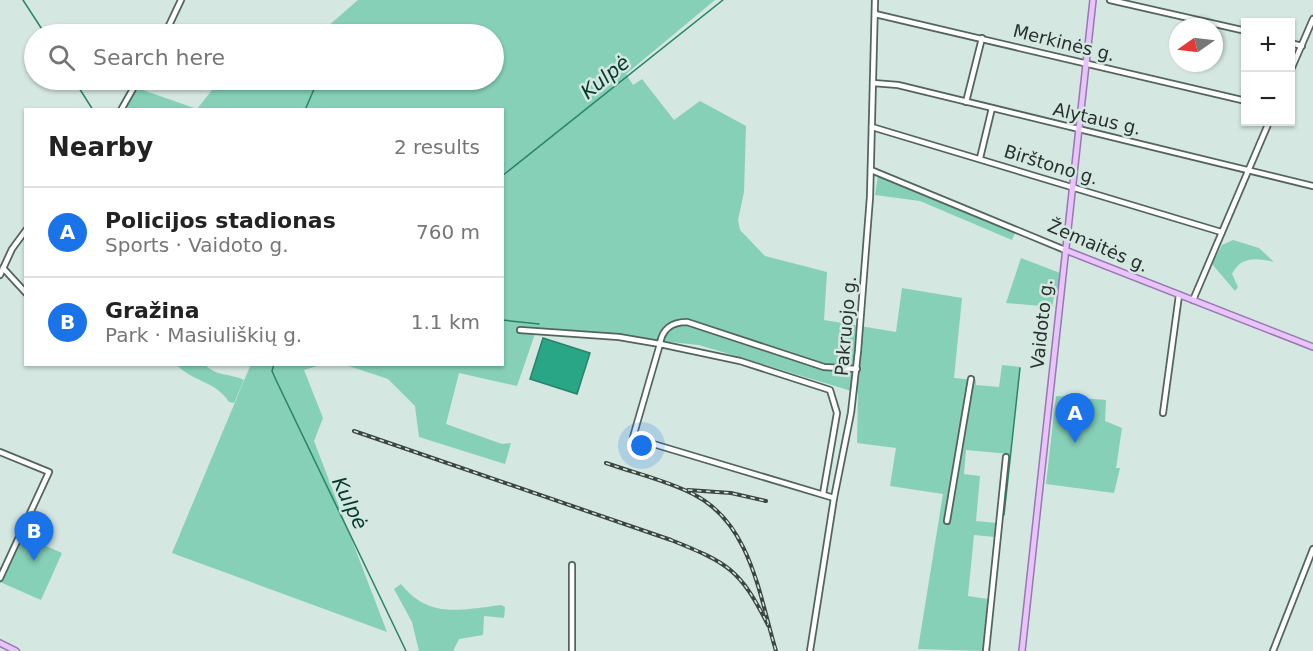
<!DOCTYPE html>
<meta charset="utf-8">
<style>
:root{--surface:#fff;--page:#f2f2f2;--text:#222;--muted:#767676;--line:#e0e0e0;--accent:#1a73e8}
body{margin:0;font-family:"DejaVu Sans",sans-serif;background:var(--page);color:var(--text)}
.controls{position:absolute;right:18px;top:18px;display:grid;overflow:hidden;border-radius:0px;box-shadow:0 2px 4px #0004}
.controls button{width:54px;height:54px;display:grid;place-items:center;padding:0;border:0;border-bottom:2px solid var(--line);background:var(--surface);color:var(--text);font:30px sans-serif}
.compass{position:absolute;left:1169px;top:18px;width:54px;height:54px;border-radius:50%;background:var(--surface);box-shadow:0 2px 4px #0004;rotate:256deg}
.you{position:absolute;left:642px;top:446px;width:21px;height:21px;margin:-15px;border:4px solid #fff;border-radius:50%;background:#1a73e8;box-shadow:0 0 0 9px #1a73e833}
.badge{display:grid;place-items:center;width:39px;height:39px;border-radius:50%;background:var(--accent);color:#fff;font-size:20px;font-weight:700}
.pin{position:absolute;translate:-50% -50px;filter:drop-shadow(0 2px 3px #0008)}
.pin::after{content:'';position:absolute;top:32px;width:21px;height:18px;background:inherit;clip-path:polygon(0 0,100% 0,50% 100%)}
.list{margin:0;padding:0;list-style:none}
h2{display:flex;justify-content:space-between;align-items:center;height:78px;margin:0;padding:0 24px;font-size:26px}
h2 small{font-size:20px;font-weight:400;color:var(--muted)}
.list li{display:grid;grid-template-columns:39px 1fr auto;gap:18px;align-items:center;box-sizing:border-box;height:90px;padding:0 24px;border-top:2px solid var(--line)}
.list b{display:block;font-size:22px;white-space:nowrap}
.list p{margin:0;font-size:20px;white-space:nowrap;color:var(--muted)}
.list em{font-size:20px;font-style:normal;color:var(--muted)}
.icon{flex:none;width:33px;height:33px;fill:none;stroke:currentColor;stroke-width:2;stroke-linecap:round;stroke-linejoin:round}
.map{position:relative;flex:none;width:1313px;height:651px;overflow:hidden}
.search{position:absolute;background:var(--surface);box-shadow:0 2px 4px #0004;left:24px;top:24px;width:480px;height:66px;display:flex;align-items:center;gap:15px;box-sizing:border-box;padding:0 21px;border-radius:33px;color:var(--muted);font-size:22px}
.panel{position:absolute;background:var(--surface);box-shadow:0 2px 4px #0004;left:24px;top:108px;width:480px;height:258px;border-radius:0px}
.map>svg:first-child{display:block}
.green{fill:#85d0b7}
.water{fill:#29a685;stroke:#29836b;stroke-width:1.5}
.lines{fill:none;stroke-linecap:round;stroke-linejoin:round}
.stream{stroke:#29836b;stroke-width:1.5}
.minor-casing{stroke:#53645e;stroke-width:8}
.major-casing{stroke:#9a77b1;stroke-width:8}
.minor{stroke:#fff;stroke-width:4.5}
.major{stroke:#e8c4fb;stroke-width:5}
.rail-casing{stroke:#3c4542;stroke-width:4}
.rail{stroke:#d4e7e0;stroke-width:1.5;stroke-dasharray:4.5;stroke-linecap:butt}
.labels{text-anchor:middle;stroke-width:5;stroke-linejoin:round;paint-order:stroke}
.street-label{font-size:18px;fill:#28302d;stroke:#d4e7e0}
.water-label{font-size:20px;font-style:italic;fill:#033a2c;stroke:#d4e7e0}
</style>
<div class="map">
<svg width="1313" height="651" viewBox="0 0 1313 651">
<rect width="100%" height="100%" fill="#d4e7e0"/>
<!-- green -->
<g class="green">
<path d="M358 0H715L626 74 633 85 642 79 674 120 700 101 746 126 744 192 738 220 740 230 765 256 827 272 824 320 896 332 902 288 962 298 954 378 976 380V385L999 387 1002 365 1020 367 1010 454 966 450 964 474 980 476 976 521 997 523 995 537 974 535 968 596 988 599 983 651 918 649 943 494 890 486 896 448 857 443 858 393 699 345 537 328 517 386 459 373 446 424 502 444 511 443 505 464 419 437 415 406 388 379 346 365 502 364V110H124L137 88 197 109 220 80H494V34H319Z"/>
<path d="M878 175 1017 228 1012 240 920 201 875 195Z"/>
<path d="M1233 240 1259 248 1274 262C1257 258 1241 256 1232 274L1238 287 1235 291 1212 264 1222 245Z"/>
<path d="M1021 258 1060 273 1058 292 1055 293 1052 307 1006 303Z"/>
<path d="M251 364 320 365 304 370 323 418 314 441 387 632 172 553Z"/>
<path d="M177 365H205C218 377 229 373 244 380L234 403 229 402C216 381 191 381 177 365Z"/>
<path d="M1056 396 1106 400 1105 421 1122 428 1116 468H1120L1114 493 1046 484Z"/>
<path d="M21 535 62 553 41 600 0 582V567L6 569Z"/>
<path d="M401 584C429 619 460 610 501 605L505 607 504 618 484 616 483 635 459 639 453 651H419L412 622 394 589Z"/>
</g>
<!-- water -->
<path class="water" d="M543 338 590 353 577 394 530 379Z"/>
<g class="lines">
<!-- stream -->
<g class="stream">
<path d="M23 0 45 34"/>
<path d="M74 80 93 110"/>
<path d="M305 110 318 80"/>
<path d="M502 176 723 0"/>
<path d="M502 320 539 324"/>
<path d="M274 364 272 371 276 380 406 651"/>
<path d="M1004 515 1020 368"/>
</g>
<defs>
<g id="minor">
<path d="M1110 0 1246 31"/>
<path d="M875 14 1246 101"/>
<path d="M165 34 181 0"/>
<path d="M1290 43 1302 46"/>
<path d="M1290 72 1313 19"/>
<path d="M873 83 898 85 1313 186"/>
<path d="M966 102 982 38"/>
<path d="M121 110 138 80"/>
<path d="M872 127 1221 232"/>
<path d="M980 158 992 108"/>
<path d="M871 170 1065 250"/>
<path d="M3 268 26 293"/>
<path d="M0 275 12 249 26 230"/>
<path d="M1193 300 1269 122"/>
<path d="M520 330 619 337 660 344C662 329 672 322 687 322L824 367 857 369"/>
<path d="M1163 413 1179 295"/>
<path d="M633 437 660 344 740 361 830 390 837 413 823 494"/>
<path d="M650 443 834 498"/>
<path d="M0 452 49 472 0 578"/>
<path d="M947 521 971 379"/>
<path d="M572 565V651"/>
<path d="M810 651 834 498 851 413 858 351 870 197 875 0"/>
<path d="M986 651 1006 457"/>
<path d="M1273 651 1313 549"/>
</g>
<g id="major">
<path d="M1065 250 1313 347"/>
<path d="M0 643 16 651"/>
<path d="M1022 651 1093 0"/>
</g>
</defs>
<!-- minor casing -->
<use href="#minor" class="minor-casing"/>
<!-- major casing -->
<use href="#major" class="major-casing"/>
<!-- minor -->
<use href="#minor" class="minor"/>
<!-- major -->
<use href="#major" class="major"/>
<defs>
<g id="rail">
<path d="M354 431 671 540C728 563 740 569 768 625"/>
<path d="M606 463C634 473 666 480 693 494 751 523 759 595 776 651"/>
<path d="M688 490 731 493 766 501"/>
</g>
</defs>
<!-- rail casing -->
<use href="#rail" class="rail-casing"/>
<!-- rail -->
<use href="#rail" class="rail"/>
</g>
<g class="labels">
<!-- street labels -->
<g class="street-label">
<text transform="translate(1064 43) rotate(14)" y="6">Merkinės g.</text>
<text transform="translate(1097 119) rotate(13)" y="6">Alytaus g.</text>
<text transform="translate(1051 165) rotate(17)" y="6">Birštono g.</text>
<text transform="translate(1098 246) rotate(23)" y="6">Žemaitės g.</text>
<text transform="translate(1042 324) rotate(-84)" y="6">Vaidoto g.</text>
<text transform="translate(846 326) rotate(-85)" y="6">Pakruojo g.</text>
</g>
<!-- water labels -->
<g class="water-label">
<text transform="translate(605 77) rotate(-39)" y="7">Kulpė</text>
<text transform="translate(350 503) rotate(64)" y="7">Kulpė</text>
</g>
</g>
</svg>
<div class="controls">
<button>+</button>
<button>−</button>
</div>
<svg class="compass" viewBox="-18 -18 36 36"><path d="M0-13l5 13h-10z" fill="#e53935"/><path d="M0 13l5-13h-10z" fill="#767676"/></svg>
<div class="you"></div>
<div class="pin badge" style="left:1075px;top:443px">A</div>
<div class="pin badge" style="left:34px;top:561px">B</div>
<div class="search"><svg class="icon" aria-label="search" viewBox="0 0 24 24"><circle cx="10" cy="10" r="6"/><path d="M15 15l6 6"/></svg>Search here</div>
<section class="panel">
<h2>Nearby<small>2 results</small></h2>
<ul class="list">
<li><span class="badge">A</span><div><b>Policijos stadionas</b><p>Sports · Vaidoto g.</p></div><em>760 m</em></li>
<li><span class="badge">B</span><div><b>Gražina</b><p>Park · Masiuliškių g.</p></div><em>1.1 km</em></li>
</ul>
</section>
</div>
